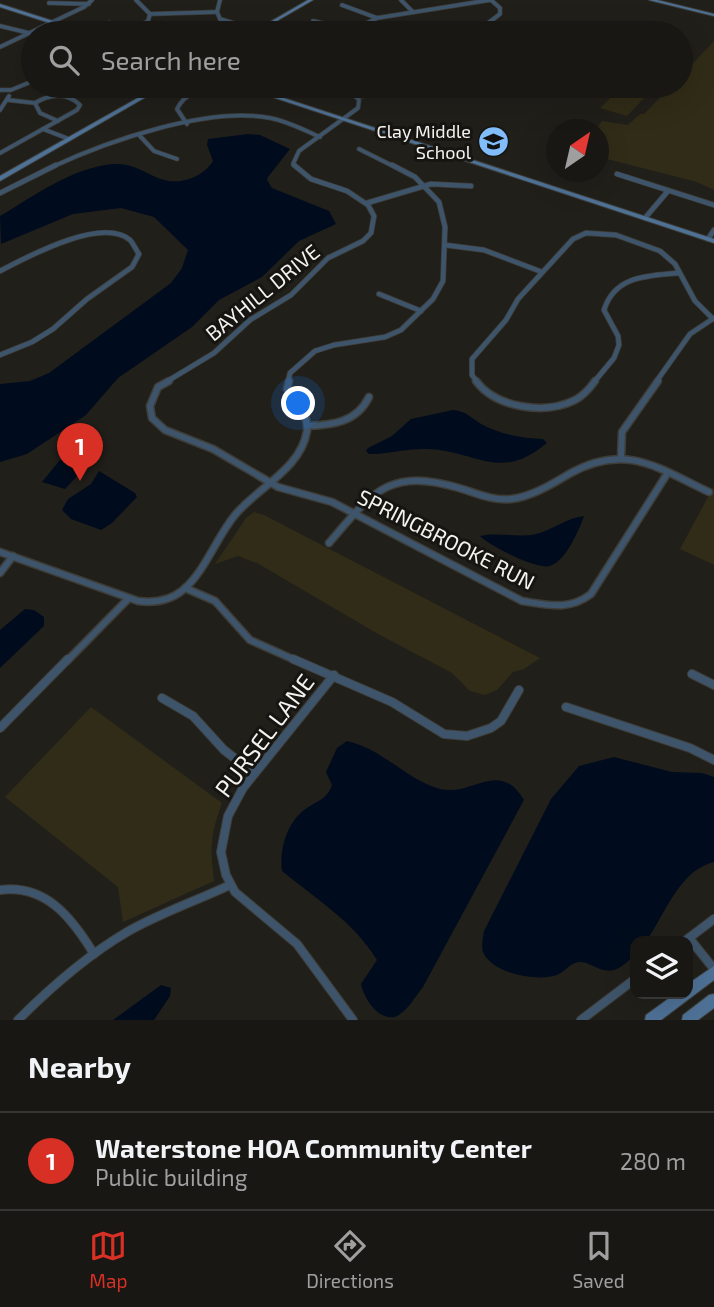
<!DOCTYPE html>
<style>
:root{--surface:#181714;--page:#21201d;--text:#f1f3f6;--muted:#9f9fa0;--line:#363634;--accent:#d93025}
body{margin:0;font-family:"Exo 2",sans-serif;background:var(--page);color:var(--text)}
.controls{position:absolute;right:21px;bottom:21px;display:grid;overflow:hidden;border-radius:14px;box-shadow:0 7px 28px #0002}
.controls button{width:63px;height:63px;display:grid;place-items:center;padding:0;border:0;border-bottom:2px solid var(--line);background:var(--surface);color:var(--text);font:35px sans-serif}
.compass{position:absolute;left:546px;top:119px;width:63px;height:63px;border-radius:50%;background:var(--surface);box-shadow:0 7px 28px #0002;rotate:34deg}
.you{position:absolute;left:299px;top:404px;width:24px;height:24px;margin:-18px;border:5px solid #fff;border-radius:50%;background:#1a73e8;box-shadow:0 0 0 10px #1a73e833}
.badge{display:grid;place-items:center;width:46px;height:46px;border-radius:50%;background:var(--accent);color:#fff;font-size:23px;font-weight:700}
.pin{position:absolute;translate:-50% -58px;filter:drop-shadow(0 2px 4px #0008)}
.pin::after{content:'';position:absolute;top:37px;width:24px;height:21px;background:inherit;clip-path:polygon(0 0,100% 0,50% 100%)}
.list{margin:0;padding:0;list-style:none}
h2{display:flex;justify-content:space-between;align-items:center;height:91px;margin:0;padding:0 28px;font-size:30px}
h2 small{font-size:23px;font-weight:400;color:var(--muted)}
.list li{display:grid;grid-template-columns:46px 1fr auto;gap:21px;align-items:center;box-sizing:border-box;height:98px;padding:0 28px;border-top:2px solid var(--line)}
.list b{display:block;font-size:26px;white-space:nowrap}
.list p{margin:0;font-size:23px;white-space:nowrap;color:var(--muted)}
.list em{font-size:23px;font-style:normal;color:var(--muted)}
.icon{flex:none;width:38px;height:38px;fill:none;stroke:currentColor;stroke-width:2;stroke-linecap:round;stroke-linejoin:round}
.map{position:relative;flex:none;width:714px;height:1020px;overflow:hidden}
.search{position:absolute;background:var(--surface);box-shadow:0 7px 28px #0002;left:21px;right:21px;top:21px;height:77px;display:flex;align-items:center;gap:18px;box-sizing:border-box;padding:0 24px;border-radius:38px;color:var(--muted);font-size:26px}
.sheet{height:189px;background:var(--surface)}
nav{display:flex;justify-content:space-around;align-items:center;box-sizing:border-box;height:98px;border-top:2px solid var(--line);background:var(--surface);font-size:19px;color:var(--muted)}
nav a{display:grid;justify-items:center;gap:4px}
nav .on{color:var(--accent)}
.map>svg:first-child{display:block}
.green{fill:#312c17}
.water{fill:#000c1d}
.lines{fill:none;stroke-linecap:round;stroke-linejoin:round}
.street-far3-casing{stroke:#3e3d38;stroke-width:5}
.street-far2-casing{stroke:#3e3d38;stroke-width:6}
.street-far1-casing{stroke:#3e3d38;stroke-width:9}
.street-casing{stroke:#3e3d38;stroke-width:10}
.secondary-casing{stroke:#3e3d38;stroke-width:2}
.street-far3{stroke:#3e546a;stroke-width:3.5}
.street-far2{stroke:#3e546a;stroke-width:4.5}
.street-far1{stroke:#3e546a;stroke-width:6}
.street{stroke:#3e546a;stroke-width:8}
.secondary{fill:#4e7196;fill-rule:evenodd}
.labels{text-anchor:middle;stroke-width:6;stroke-linejoin:round;paint-order:stroke}
.far-poi-label{font-size:18px;fill:#f4f3f0;stroke:#161511;text-anchor:end}
.street-label{font-size:21px;fill:#f4f3f0;stroke:#161511}
.near-street-label{font-size:24px;fill:#f4f3f0;stroke:#161511}
</style>
<div class="map">
<svg width="714" height="1020" viewBox="0 0 714 1020">
<rect width="100%" height="100%" fill="#201f1a"/>
<!-- green -->
<g class="green">
<path d="M714 41V190L697 182 599 157 598 130H596L602 121 628 125 640 114H644L671 86H681V76Z"/>
<path d="M623 86 650 92 627 116 600 108Z"/>
<path d="M714 486V565L680 549Z"/>
<path d="M254 512 264 515 540 658 524 669 513 672 497 690 485 695 470 691 452 673 378 634 257 563 238 556 215 564 246 518Z"/>
<path d="M91 707 222 803C210 837 210 847 214 881L123 922 118 887 5 797Z"/>
</g>
<!-- water -->
<g class="water">
<path d="M248 134 260 135 290 149 268 177 267 180 272 188 329 211 336 224 299 241 262 277 219 300 192 327 118 378 86 415 27 454 0 462V384L30 381 49 373 171 283 182 268 188 250 154 217 121 208 73 214 1 244 0 216C34 196 73 167 114 164 145 162 158 191 192 178 201 174 208 169 213 161L207 145 208 139Z"/>
<path d="M453 410C467 411 472 419 483 425 500 434 524 439 543 439L547 443C500 482 479 452 429 449 408 448 390 454 369 454L366 451 368 448 392 436 411 419Z"/>
<path d="M60 460 85 468 65 489 42 482Z"/>
<path d="M99 471 135 493 137 497 112 523 101 530 71 519 62 510 68 499 91 484Z"/>
<path d="M584 516C579 530 566 561 550 566 536 570 490 546 480 536 500 532 520 538 536 534 553 530 566 518 584 516Z"/>
<path d="M25 609 34 610 44 617V626L0 668V630Z"/>
<path d="M347 741C383 749 407 780 440 789 472 797 499 758 524 800L423 987C415 997 407 1012 395 1017 377 1020 364 998 361 984L377 960C353 921 316 899 282 871 279 850 287 823 304 810 316 801 327 800 332 785L326 772 337 748Z"/>
<path d="M614 757 672 772 702 773 714 777V862C679 870 665 915 646 941H635V956C629 960 623 966 617 969 599 976 589 958 575 963 569 965 564 972 557 975 538 982 492 974 483 952 481 947 483 937 484 931L551 799 579 766Z"/>
<path d="M161 985 171 988 170 996 154 1020H113Z"/>
</g>
<g class="lines">
<defs>
<g id="street-far3">
<path d="M220 0 217 12 220 19 266 33"/>
<path d="M401 0 413 12"/>
<path d="M49 3 89 4"/>
<path d="M342 5 377 18"/>
<path d="M150 14 217 12"/>
<path d="M313 21 352 30"/>
<path d="M109 23 117 32"/>
<path d="M0 26 29 33"/>
<path d="M112 33 136 28 148 21 150 14 136 0"/>
<path d="M347 33 377 18 490 0"/>
<path d="M411 33 435 29 462 33"/>
<path d="M475 33 500 14V8L491 0"/>
<path d="M0 47 84 7 92 0"/>
<path d="M33 65V70"/>
<path d="M0 90H11L33 81"/>
<path d="M356 97 387 92 402 86"/>
<path d="M8 100 35 103"/>
<path d="M35 103 40 113 58 121"/>
<path d="M0 110 9 96"/>
<path d="M187 124 177 109C185 92 201 90 218 90"/>
<path d="M43 129 69 139"/>
<path d="M139 135 154 151 177 159"/>
<path d="M359 149 395 167"/>
<path d="M0 153 77 110 80 105C67 92 50 94 35 103"/>
<path d="M52 167C108 141 208 106 270 118 287 121 304 130 320 137"/>
<path d="M296 167 293 164 299 151 358 108 359 100 348 86"/>
</g>
<g id="street-far2">
<path d="M617 174 714 205"/>
<path d="M0 193 56 165"/>
<path d="M367 203 431 184 471 186"/>
<path d="M645 218 668 191"/>
<path d="M708 239 714 230"/>
<path d="M445 245 484 250 542 272"/>
<path d="M0 271C27 257 102 216 130 240 133 243 136 250 139 254L132 267 87 299 53 329 32 342 0 355"/>
<path d="M379 294 421 311"/>
<path d="M166 382 214 353 250 320 291 295 328 258 363 241 371 233 374 216 368 205 347 191 311 179 294 165"/>
<path d="M288 382 290 373 315 351 334 345 385 337 401 330 433 299 443 281 445 227 439 202 415 177 392 165"/>
<path d="M477 382 472 375V359L506 320 518 299 573 239 586 233 616 235 660 251 675 264 695 301 713 319"/>
<path d="M594 382 614 358 619 345 618 336 604 310C615 275 648 276 679 273"/>
<path d="M656 382 690 334 714 318"/>
</g>
<g id="street-far1">
<path d="M169 381 158 387 150 406 152 418 165 430 213 449 278 487 332 502 522 601C548 605 569 611 591 594L667 474"/>
<path d="M476 381C496 408 545 415 575 400 583 396 590 388 595 381"/>
<path d="M308 426C333 425 357 422 369 397"/>
<path d="M621 458 622 432 658 381"/>
<path d="M329 543C372 493 388 467 459 488 476 493 492 501 511 499 531 497 552 484 569 474 625 442 658 468 709 492"/>
<path d="M0 552 138 601C154 603 171 600 183 590 206 570 216 538 235 515 257 488 301 469 307 431 309 414 295 402 287 389L289 381"/>
<path d="M0 573 13 556"/>
<path d="M185 588 215 601 250 640 297 661"/>
<path d="M67 661 129 598"/>
</g>
<g id="street">
<path d="M293 659 392 702 444 734 467 736 491 728 501 721 519 690"/>
<path d="M692 674 714 685"/>
<path d="M334 675 243 788 228 816 221 852 226 875 235 892 297 944 353 1020"/>
<path d="M162 698 193 716 224 750 254 773"/>
<path d="M566 707 690 748 714 760"/>
<path d="M0 728 68 659"/>
<path d="M0 890C46 884 72 918 94 954"/>
<path d="M689 938 714 969"/>
<path d="M685 941 714 919"/>
<path d="M18 1020C51 987 86 956 127 932 160 913 196 901 230 885"/>
<path d="M581 1020 635 979"/>
</g>
<g id="secondary">
<path d="M308 0H313L256 33H251Z"/>
<path d="M649 0H657L714 14V16Z"/>
<path d="M0 4 87 32V33H81L0 7Z"/>
<path d="M159 86H165L0 181V176Z"/>
<path d="M239 86H247L714 239V243Z"/>
<path d="M714 966V980L661 1020H645L646 1015 675 994H688V984Z"/>
<path d="M714 994V1008L698 1020H682L683 1015 709 995Z"/>
</g>
</defs>
<!-- street-far3 casing -->
<use href="#street-far3" class="street-far3-casing"/>
<!-- street-far2 casing -->
<use href="#street-far2" class="street-far2-casing"/>
<!-- street-far1 casing -->
<use href="#street-far1" class="street-far1-casing"/>
<!-- street casing -->
<use href="#street" class="street-casing"/>
<!-- secondary casing -->
<use href="#secondary" class="secondary-casing"/>
<!-- street-far3 -->
<use href="#street-far3" class="street-far3"/>
<!-- street-far2 -->
<use href="#street-far2" class="street-far2"/>
<!-- street-far1 -->
<use href="#street-far1" class="street-far1"/>
<!-- street -->
<use href="#street" class="street"/>
<!-- secondary -->
<use href="#secondary" class="secondary"/>
</g>
<!-- icons -->
<defs>
<symbol id="school-disc" viewBox="-11 -11 22 22"><circle r="9.5" fill="#80bdfa" stroke="#161511"/><path d="M0-5L7-2L0 1L-7-2ZM-4 1L0 2.5L4 1V4Q0 6-4 4Z" fill="#111"/></symbol>
</defs>
<g fill-rule="evenodd">
<use href="#school-disc" x="476" y="124" width="35" height="35"/>
</g>
<g class="labels">
<!-- far-poi labels -->
<g class="far-poi-label">
<text x="471" y="138">Clay Middle<tspan x="471" dy="21">School</tspan></text>
</g>
<!-- street labels -->
<g class="street-label">
<text transform="translate(263 293) rotate(-39)" y="7">BAYHILL DRIVE</text>
<text transform="translate(446 540) rotate(27)" y="7">SPRINGBROOKE RUN</text>
</g>
<!-- near-street labels -->
<g class="near-street-label">
<text transform="translate(265 736) rotate(-53)" y="8">PURSEL LANE</text>
</g>
</g>
</svg>
<div class="controls">
<button><svg class="icon" aria-label="layers" viewBox="0 0 24 24"><path d="M12 4l9 5-9 5-9-5zM3 14l9 5 9-5"/></svg></button>
</div>
<svg class="compass" viewBox="-18 -18 36 36"><path d="M0-13l5 13h-10z" fill="#e53935"/><path d="M0 13l5-13h-10z" fill="#9f9fa0"/></svg>
<div class="you"></div>
<div class="pin badge" style="left:80px;top:481px">1</div>
<div class="search"><svg class="icon" aria-label="search" viewBox="0 0 24 24"><circle cx="10" cy="10" r="6"/><path d="M15 15l6 6"/></svg>Search here</div>
</div>
<section class="sheet">
<h2>Nearby<small></small></h2>
<ul class="list">
<li><span class="badge">1</span><div><b>Waterstone HOA Community Center</b><p>Public building</p></div><em>280 m</em></li>
</ul>
</section>
<nav>
<a class="on"><svg class="icon" aria-label="map" viewBox="0 0 24 24"><path d="M3 6l6-2 6 2 6-2v14l-6 2-6-2-6 2zM9 4v14M15 6v14"/></svg>Map</a>
<a><svg class="icon" aria-label="directions" viewBox="0 0 24 24"><path d="M12 3l9 9-9 9-9-9zM9 14v-3h6M13 9l2 2-2 2"/></svg>Directions</a>
<a><svg class="icon" aria-label="saved" viewBox="0 0 24 24"><path d="M7 4h10v16l-5-4-5 4z"/></svg>Saved</a>
</nav>
